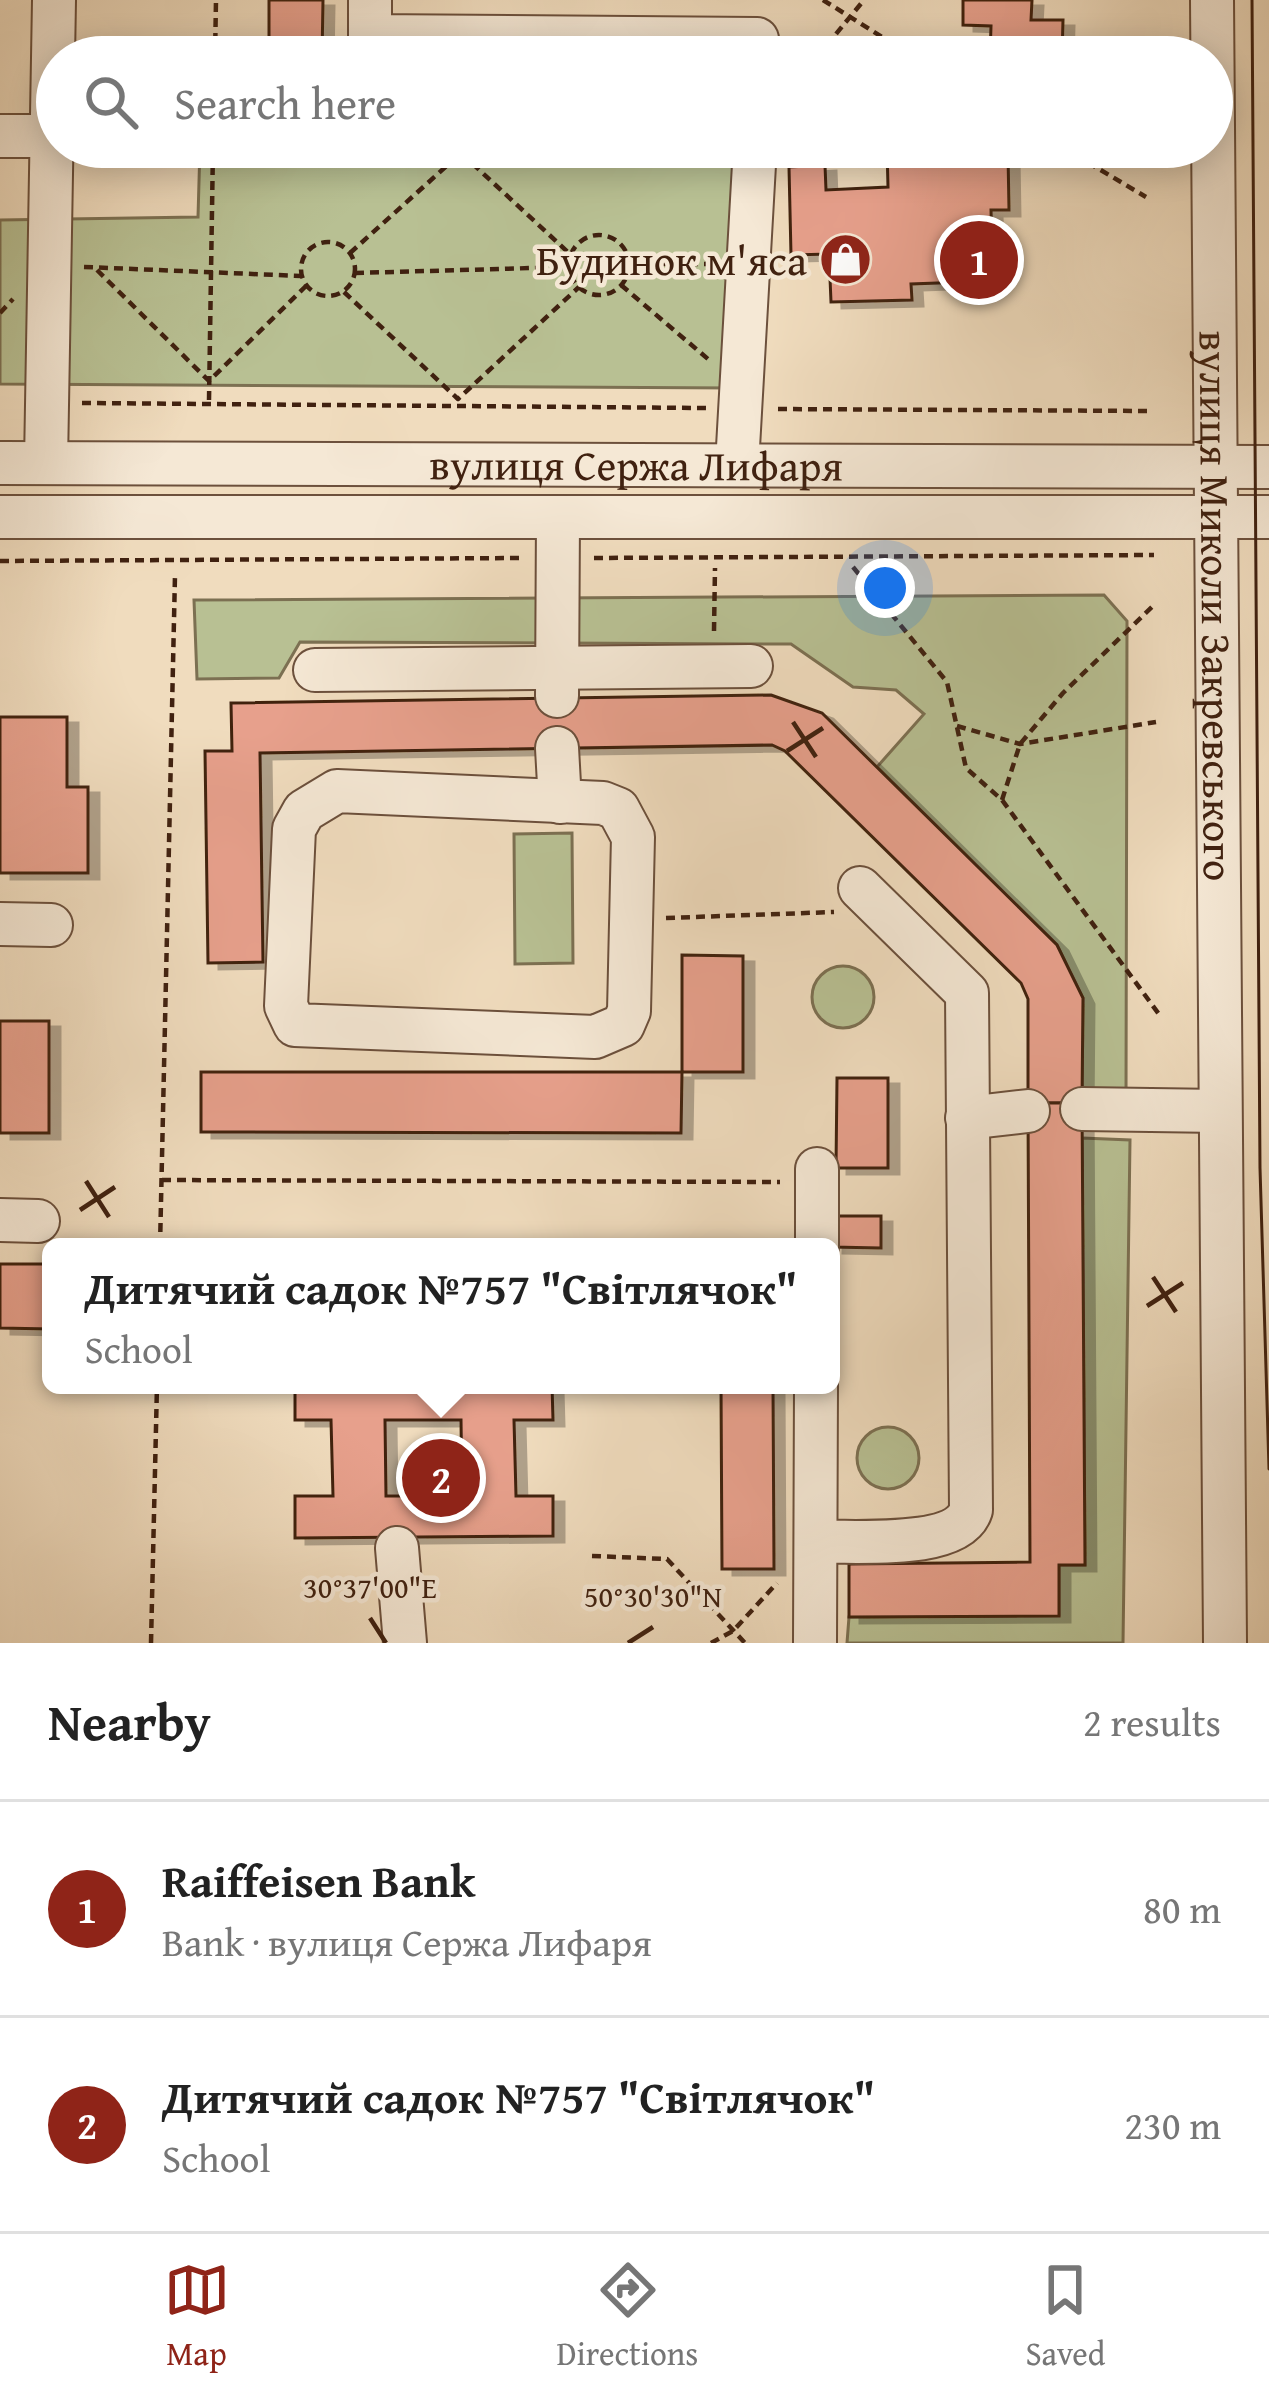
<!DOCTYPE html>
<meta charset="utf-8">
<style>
:root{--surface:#fff;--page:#f6f6f6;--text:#222;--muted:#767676;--line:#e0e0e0;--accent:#8f2418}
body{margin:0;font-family:"Gentium Book Plus",serif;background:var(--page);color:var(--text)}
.you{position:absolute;left:885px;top:588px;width:42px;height:42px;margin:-30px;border:9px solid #fff;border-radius:50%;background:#1a73e8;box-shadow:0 0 0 18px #1a73e833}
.badge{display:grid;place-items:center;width:78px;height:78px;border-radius:50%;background:var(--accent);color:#fff;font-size:39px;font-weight:700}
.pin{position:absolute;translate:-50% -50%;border:6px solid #fff;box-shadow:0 3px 12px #0006}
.popup{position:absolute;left:42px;top:1238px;width:798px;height:156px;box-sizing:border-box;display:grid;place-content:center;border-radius:18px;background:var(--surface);filter:drop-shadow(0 3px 9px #0005);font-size:39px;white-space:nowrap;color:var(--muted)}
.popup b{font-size:45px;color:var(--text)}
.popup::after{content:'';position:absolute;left:50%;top:100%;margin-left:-24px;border:24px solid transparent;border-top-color:var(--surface)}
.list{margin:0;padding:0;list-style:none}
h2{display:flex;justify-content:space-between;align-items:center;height:156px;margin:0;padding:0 48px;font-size:51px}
h2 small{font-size:39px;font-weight:400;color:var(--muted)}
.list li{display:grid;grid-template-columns:78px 1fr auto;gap:36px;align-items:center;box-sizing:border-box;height:216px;padding:0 48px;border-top:3px solid var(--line)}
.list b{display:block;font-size:45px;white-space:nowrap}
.list p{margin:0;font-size:39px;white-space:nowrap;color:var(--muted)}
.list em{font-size:39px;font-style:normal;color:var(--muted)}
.icon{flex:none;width:66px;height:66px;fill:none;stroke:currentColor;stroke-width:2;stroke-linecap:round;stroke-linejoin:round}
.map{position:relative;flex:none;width:1269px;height:1643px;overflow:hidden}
.search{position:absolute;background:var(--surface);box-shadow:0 6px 30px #0003;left:36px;right:36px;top:36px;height:132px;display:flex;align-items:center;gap:30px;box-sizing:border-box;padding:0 42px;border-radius:66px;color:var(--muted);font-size:45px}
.sheet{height:588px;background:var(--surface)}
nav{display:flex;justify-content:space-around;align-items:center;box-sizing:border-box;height:168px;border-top:3px solid var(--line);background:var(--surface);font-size:33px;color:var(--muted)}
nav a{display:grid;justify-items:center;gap:6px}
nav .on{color:var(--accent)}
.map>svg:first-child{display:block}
.green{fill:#b8c093;stroke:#7c7052;stroke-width:3}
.building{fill:#e7a08c;stroke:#402110;stroke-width:3;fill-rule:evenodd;filter:url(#shadow)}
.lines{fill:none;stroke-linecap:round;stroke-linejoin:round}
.minor-casing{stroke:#6c503c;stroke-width:46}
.path{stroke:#402110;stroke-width:4.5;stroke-dasharray:9 6;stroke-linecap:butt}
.minor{stroke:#f5e8d5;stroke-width:42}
.tram{stroke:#402110;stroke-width:3}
.ticks{fill:none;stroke:#402110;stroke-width:4.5}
.labels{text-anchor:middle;stroke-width:9;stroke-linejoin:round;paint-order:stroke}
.poi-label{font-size:42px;fill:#402110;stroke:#f5e8d5;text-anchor:end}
.street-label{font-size:42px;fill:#402110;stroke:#f5e8d5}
.ticks-label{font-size:30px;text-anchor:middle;fill:#402110;stroke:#f5e8d5;stroke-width:9;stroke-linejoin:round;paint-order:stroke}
</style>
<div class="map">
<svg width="1269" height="1643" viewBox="0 0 1269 1643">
<defs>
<filter id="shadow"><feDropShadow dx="11" dy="6" stdDeviation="0" flood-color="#0004"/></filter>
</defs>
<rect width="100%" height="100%" fill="#f0dcbe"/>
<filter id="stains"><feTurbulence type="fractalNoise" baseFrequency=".00167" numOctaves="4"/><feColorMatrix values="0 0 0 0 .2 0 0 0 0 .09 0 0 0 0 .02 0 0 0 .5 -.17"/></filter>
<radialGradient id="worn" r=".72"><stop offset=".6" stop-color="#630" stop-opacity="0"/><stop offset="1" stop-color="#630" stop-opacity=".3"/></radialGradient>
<!-- green -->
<g class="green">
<path d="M200 147H742L734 388 0 384V220L198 217Z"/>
<path d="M1104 595 1127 621 1126 1101 1082 1103 1083 998 1057 945 877 767 924 714 896 690 853 687 791 644 300 642 279 678 197 679 194 600Z"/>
<path d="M572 833 573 963 515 964 514 834Z"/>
<circle cx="843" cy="997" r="31"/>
<path d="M1082 1138 1130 1140 1123 1643H847L849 1617 1059 1615V1565H1085Z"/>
<circle cx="888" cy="1458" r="31"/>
</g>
<!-- building -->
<g class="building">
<path d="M269 0H323L322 57H269Z"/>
<path d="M963 0H1032L1031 20H1063L1062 57H990L991 26 963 25Z"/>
<path d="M887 147H970V155L1008 154 1009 210H991L993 281 911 284 912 300 831 302 829 254 791 255 789 167 825 165 826 190 888 187Z"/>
<path d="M771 695 822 713 1057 945 1083 998 1082 1103H1028V999L1021 983 785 751 772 745 260 753 263 962 208 963 205 751H232L231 703Z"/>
<path d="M0 717H67V787H88V873H0Z"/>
<path d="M682 955 743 956V1072H682Z"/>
<rect x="0" y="1021" width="49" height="112"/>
<path d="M201 1072H682L681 1133 201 1132Z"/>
<path d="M837 1078H888V1168H836Z"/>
<path d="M1028 1103H1082L1085 1565H1059V1616L849 1617V1564L1030 1562Z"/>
<path d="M833 1216H881V1248L832 1247Z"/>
<path d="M0 1264H51V1329L0 1328Z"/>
<path d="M295 1385H552L553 1420H514L516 1496H553V1536L295 1538V1496H333L331 1420H295ZM385 1420H461L462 1496H386Z"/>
<path d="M721 1385H773L774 1569H722Z"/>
</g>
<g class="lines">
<defs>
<g id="minor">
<path d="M370 0V36L757 39V57"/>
<path id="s1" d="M1212 0 1225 1643"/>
<path d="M0 136H51"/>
<path id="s2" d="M0 463 1269 467"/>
<path d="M46 463 54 0"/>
<path d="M737 465 755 147"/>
<path d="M0 517H1269"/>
<path d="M315 670 751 666"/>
<path d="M557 696 558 517"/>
<path d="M557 748 560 802"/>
<path d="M337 791 603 803 618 809 633 837 629 1011 623 1025 595 1037 295 1025 286 1006 294 829 304 811Z"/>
<path d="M0 924 51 925"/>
<path d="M1082 1109 1220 1111"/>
<path d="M967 1118 1028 1111"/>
<path d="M0 1220 38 1221"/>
<path d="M817 1247V1169"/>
<path d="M816 1542C854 1540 958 1551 971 1510L967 993 860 888"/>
<path d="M397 1548 405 1643"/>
<path d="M815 1643 816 1385"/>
</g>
</defs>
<!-- minor casing -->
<use href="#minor" class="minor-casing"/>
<!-- path -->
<g class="path">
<path d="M823 0 914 57"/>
<path d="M215 57 216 0"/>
<path d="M817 57 864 0"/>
<path d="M1062 147 1146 197"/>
<path d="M213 157 461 153 717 161"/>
<circle cx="599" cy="265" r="30"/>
<circle cx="328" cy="269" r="27"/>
<path d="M350 253 461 153 571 255"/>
<path d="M629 264H713"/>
<path d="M84 267 301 276"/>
<path d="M97 270 209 381 306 286"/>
<path d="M355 273 569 267"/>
<path d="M621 285 708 359"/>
<path d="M344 292 458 399 579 287"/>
<path d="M0 313 13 299"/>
<path d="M209 400 213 147"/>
<path d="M82 403 706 408"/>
<path d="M778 409 1150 411"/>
<path d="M594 558 1154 555"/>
<path d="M0 561 522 558"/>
<path d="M853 567 947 682 966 768 1002 800 1161 1017"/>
<path d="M714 631 715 568"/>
<path d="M957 726 1020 744 1156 722"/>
<path d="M1002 800 1020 744 1063 693 1154 605"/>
<path d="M666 918 834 912"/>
<path d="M162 1180 780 1182"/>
<path d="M160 1247 175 575"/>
<path d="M592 1556 667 1559 745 1643"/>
<path d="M151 1643 157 1385"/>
<path d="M711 1643 733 1631 777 1583"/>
</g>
<!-- minor -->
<use href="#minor" class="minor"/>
<!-- tram -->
<path class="tram" d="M1252 0 1260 1168 1269 1469"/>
</g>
<!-- ticks -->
<path class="ticks" d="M793 722 816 757M787 751 823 728M86 1181 109 1217M80 1210 115 1187M1153 1277 1176 1312M1147 1306 1183 1283M370 1618 386 1643M628 1643 653 1627"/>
<!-- icons -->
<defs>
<symbol id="shop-disc" viewBox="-11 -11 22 22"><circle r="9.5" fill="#8f2418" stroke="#f5e8d5"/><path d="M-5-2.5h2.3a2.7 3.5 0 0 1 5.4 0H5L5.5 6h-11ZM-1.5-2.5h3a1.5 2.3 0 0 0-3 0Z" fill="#fff"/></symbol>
</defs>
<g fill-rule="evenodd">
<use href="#shop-disc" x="816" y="230" width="59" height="59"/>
</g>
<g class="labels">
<!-- poi labels -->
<g class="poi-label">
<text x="807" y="275">Будинок м'яса</text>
</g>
<!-- street labels -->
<g class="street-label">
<text dy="15" stroke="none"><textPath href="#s2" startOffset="636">вулиця Сержа Лифаря</textPath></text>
<text dy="15" stroke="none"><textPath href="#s1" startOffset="606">вулиця Миколи Закревського</textPath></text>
</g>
</g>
<g class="ticks-label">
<text x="370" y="1598">30°37'00"E</text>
<text x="653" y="1607">50°30'30"N</text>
</g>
<rect width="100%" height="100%" filter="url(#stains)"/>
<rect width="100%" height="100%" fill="url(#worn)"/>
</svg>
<div class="you"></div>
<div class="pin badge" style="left:979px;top:260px">1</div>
<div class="pin badge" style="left:441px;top:1478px">2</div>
<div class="popup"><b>Дитячий садок №757 &quot;Світлячок&quot;</b>School</div>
<div class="search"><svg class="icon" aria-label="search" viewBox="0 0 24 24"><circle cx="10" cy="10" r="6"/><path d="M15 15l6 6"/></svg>Search here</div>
</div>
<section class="sheet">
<h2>Nearby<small>2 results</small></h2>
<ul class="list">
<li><span class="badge">1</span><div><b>Raiffeisen Bank</b><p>Bank · вулиця Сержа Лифаря</p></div><em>80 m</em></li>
<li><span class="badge">2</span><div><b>Дитячий садок №757 &quot;Світлячок&quot;</b><p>School</p></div><em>230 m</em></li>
</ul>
</section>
<nav>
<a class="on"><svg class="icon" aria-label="map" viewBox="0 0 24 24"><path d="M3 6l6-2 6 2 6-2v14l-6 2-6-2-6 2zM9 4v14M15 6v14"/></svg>Map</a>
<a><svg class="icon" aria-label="directions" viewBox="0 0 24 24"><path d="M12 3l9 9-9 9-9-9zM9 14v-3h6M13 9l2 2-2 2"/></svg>Directions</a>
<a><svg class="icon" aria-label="saved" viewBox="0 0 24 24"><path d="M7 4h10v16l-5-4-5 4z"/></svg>Saved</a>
</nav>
